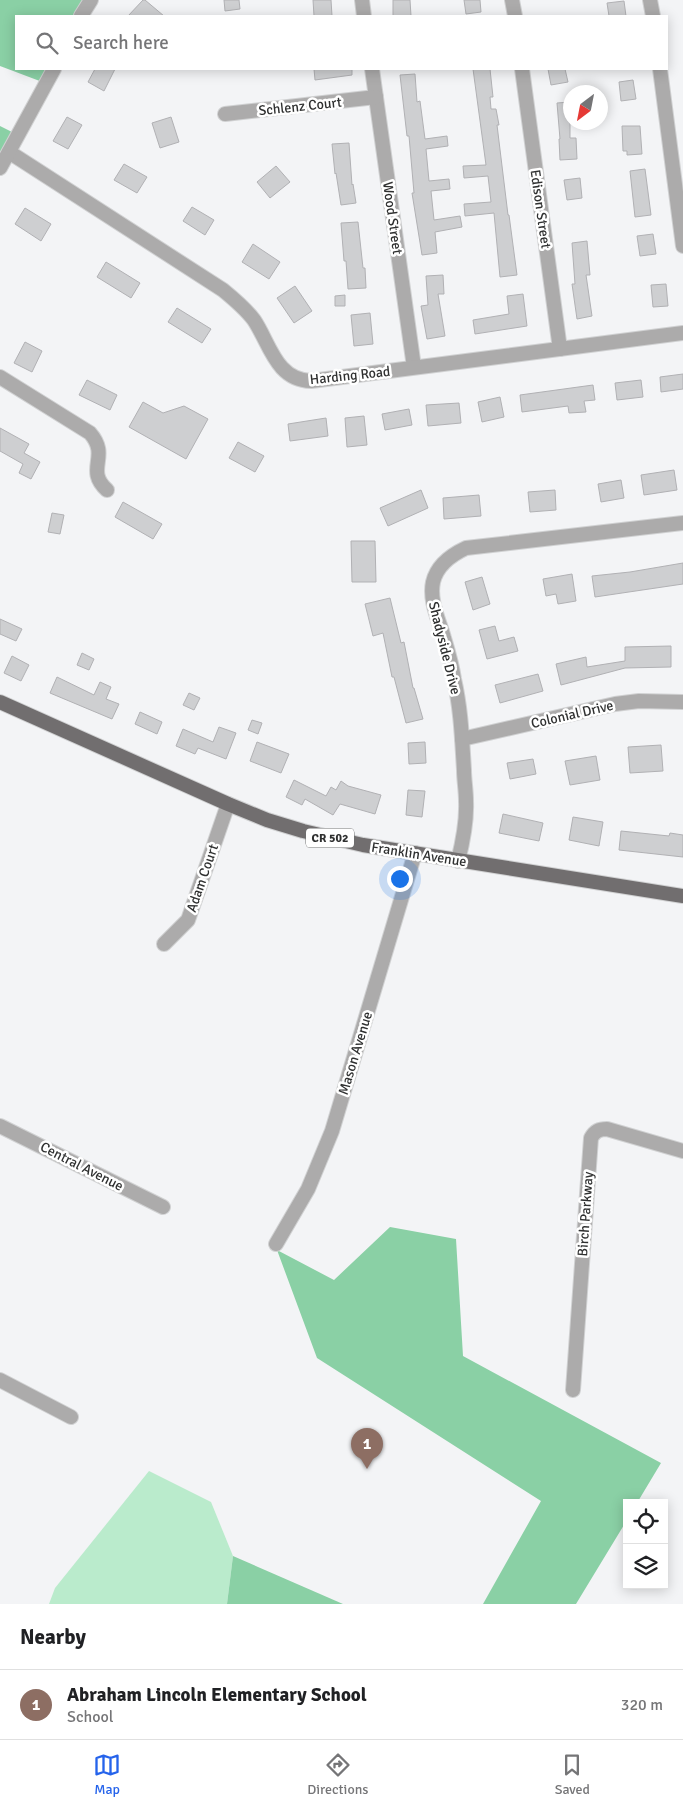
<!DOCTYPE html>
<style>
:root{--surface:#fff;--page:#f2f2f2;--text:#202124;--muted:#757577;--line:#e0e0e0;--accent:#2563eb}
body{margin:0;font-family:Signika,sans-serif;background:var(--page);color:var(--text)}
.controls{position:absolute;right:15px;bottom:15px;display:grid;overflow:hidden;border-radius:0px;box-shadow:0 2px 12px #0003}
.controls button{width:45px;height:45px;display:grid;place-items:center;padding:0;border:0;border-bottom:1px solid var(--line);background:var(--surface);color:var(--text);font:25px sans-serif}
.compass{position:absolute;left:563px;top:85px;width:45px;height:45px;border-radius:50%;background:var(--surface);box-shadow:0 2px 12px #0003;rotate:212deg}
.you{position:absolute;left:399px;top:878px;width:18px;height:18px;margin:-12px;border:4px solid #fff;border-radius:50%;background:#1a73e8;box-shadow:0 0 0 8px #1a73e833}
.badge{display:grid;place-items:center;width:32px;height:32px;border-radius:50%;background:var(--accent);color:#fff;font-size:16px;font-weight:700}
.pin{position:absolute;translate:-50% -41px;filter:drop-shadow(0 1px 2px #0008)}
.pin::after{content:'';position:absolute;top:26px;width:18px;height:15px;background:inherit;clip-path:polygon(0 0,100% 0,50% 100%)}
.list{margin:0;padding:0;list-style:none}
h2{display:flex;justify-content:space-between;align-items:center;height:65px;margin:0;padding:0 20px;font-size:21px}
h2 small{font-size:16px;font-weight:400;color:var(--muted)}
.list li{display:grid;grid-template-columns:32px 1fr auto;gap:15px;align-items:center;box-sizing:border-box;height:70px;padding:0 20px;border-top:1px solid var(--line)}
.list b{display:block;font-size:19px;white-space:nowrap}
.list p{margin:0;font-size:16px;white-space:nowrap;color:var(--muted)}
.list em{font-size:16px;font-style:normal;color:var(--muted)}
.icon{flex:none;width:28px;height:28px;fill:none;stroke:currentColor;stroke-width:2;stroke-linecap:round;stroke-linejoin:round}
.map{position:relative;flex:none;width:683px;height:1604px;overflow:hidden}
.search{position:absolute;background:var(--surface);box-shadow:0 2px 12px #0003;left:15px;right:15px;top:15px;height:55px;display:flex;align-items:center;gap:12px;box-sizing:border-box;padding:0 18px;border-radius:0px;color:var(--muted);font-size:19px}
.sheet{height:135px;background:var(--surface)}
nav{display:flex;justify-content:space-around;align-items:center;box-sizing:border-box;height:70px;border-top:1px solid var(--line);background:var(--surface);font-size:14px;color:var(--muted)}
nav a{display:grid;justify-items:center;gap:2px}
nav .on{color:var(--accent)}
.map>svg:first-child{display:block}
.green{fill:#baebcc}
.forest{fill:#8ad0a5}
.building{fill:#cecfd1;stroke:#b1b1b4}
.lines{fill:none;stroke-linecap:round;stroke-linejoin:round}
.minor-casing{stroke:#d0d1d2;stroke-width:16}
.primary-casing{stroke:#d0d1d2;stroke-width:16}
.minor{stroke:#acabab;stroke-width:14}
.primary{stroke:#716e6f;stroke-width:14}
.labels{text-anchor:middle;stroke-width:5;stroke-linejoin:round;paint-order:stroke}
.shield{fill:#fff;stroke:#6d6e6e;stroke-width:1}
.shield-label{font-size:12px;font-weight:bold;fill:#2f3030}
.street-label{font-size:14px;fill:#2f3030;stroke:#fff}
</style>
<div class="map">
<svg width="683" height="1604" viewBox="0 0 683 1604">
<rect width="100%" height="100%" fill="#f3f4f6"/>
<!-- green -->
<path class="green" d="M149 1471 211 1502 233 1556 227 1604H49L55 1588Z"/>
<!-- forest -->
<g class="forest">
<path d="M0 0H95L85 16H16V69H54L45 83 0 66Z"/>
<path d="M0 126 22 137 0 174Z"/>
<path d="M390 1227 456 1239 463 1356 661 1463 637 1503H627V1520L576 1604H483L541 1501 317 1358 277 1250 334 1280Z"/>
<path d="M233 1556 343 1604H227Z"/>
</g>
<!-- building -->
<g class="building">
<path d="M143 0H145L164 16H128Z"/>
<path d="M224 0H239L240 9 225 11Z"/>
<path d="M313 0H331L332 16H314Z"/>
<path d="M393 0H410L411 16H393Z"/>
<path d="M464 0H480L481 12 466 14Z"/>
<path d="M624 1 626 16H609L607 3Z"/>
<path d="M95 69H115L104 91 88 82Z"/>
<path d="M314 69H352V75L315 80Z"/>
<path d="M473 69H490L493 97H490L491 109H496L499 125H497L508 215H509L517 275 500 277 494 213 465 216 464 204 491 202 488 176 464 178 463 166 486 165Z"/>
<path d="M548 69H565L568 82 551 85Z"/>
<path d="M415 74 417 102 420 101 425 139 447 136 448 146 426 149 429 181 449 179 450 189 431 191 434 220 460 216 462 227 435 232 437 253 422 255 412 193H414L409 136H407L400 75Z"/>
<path d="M633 80 636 99 621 101 619 82Z"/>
<path d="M570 102V138H576L577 159 560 160 559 139H560L557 103Z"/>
<path d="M67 117 82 125 68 149 53 141Z"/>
<path d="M171 117 179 142 160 148 152 123Z"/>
<path d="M622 126H640L642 154 627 155V151H623Z"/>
<path d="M349 143 352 185 353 184 356 203 341 205 336 173 335 174 332 144Z"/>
<path d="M124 164 147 177 137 193 114 180Z"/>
<path d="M276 166 290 182 270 198 257 182Z"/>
<path d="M645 169 651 215 635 217 630 171Z"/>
<path d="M580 178 582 198 567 200 564 180Z"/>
<path d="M192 207 214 220 205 235 183 221Z"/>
<path d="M25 208 51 224 41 241 15 224Z"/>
<path d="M358 222 363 268H365L366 288 348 289 346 261H344L341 223Z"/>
<path d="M653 234 656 254 640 256 637 236Z"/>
<path d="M587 241 590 275H586L592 316 577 319 572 284H575L572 243Z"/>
<path d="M253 244 280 262 269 279 242 262Z"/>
<path d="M106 262 140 283 131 298 97 277Z"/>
<path d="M443 275 444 294H438L445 336 427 339 421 306 428 305 426 276Z"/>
<path d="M666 284 668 306 653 307 651 285Z"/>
<path d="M295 286 312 311 294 323 277 298Z"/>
<path d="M523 294 527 326 475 334 473 320 509 314 507 296Z"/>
<path d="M345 295V306H335V296Z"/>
<path d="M177 308 211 329 202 343 168 322Z"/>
<path d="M370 313 373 344 354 346 351 315Z"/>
<path d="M25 342 42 351 32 372 14 363Z"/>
<path d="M683 374V389L661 392 660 377Z"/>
<path d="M87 380 117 395 110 410 79 395Z"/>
<path d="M641 380 643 397 617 400 615 383Z"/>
<path d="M593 385 595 400 584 401 586 412 569 413 568 406 522 412 520 395Z"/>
<path d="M500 397 504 417 482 422 478 402Z"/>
<path d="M143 402 163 413 184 406 208 419 186 459 129 427Z"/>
<path d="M459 403 461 423 428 426 426 405Z"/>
<path d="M409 409 412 425 385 430 382 414Z"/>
<path d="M364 416 367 445 347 447 345 418Z"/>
<path d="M326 418 328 436 290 441 288 424Z"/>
<path d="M0 428 29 444 24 453 40 462 31 479 19 473 23 464 0 451Z"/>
<path d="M238 442 264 456 255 472 229 458Z"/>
<path d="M674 470 677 490 644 495 641 475Z"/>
<path d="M621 480 624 498 601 502 598 484Z"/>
<path d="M421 490 428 508 388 526 380 508Z"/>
<path d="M555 490 556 510 530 512 528 492Z"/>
<path d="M479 495 481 516 444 519 443 498Z"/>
<path d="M123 502 162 524 153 539 115 517Z"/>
<path d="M52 513 64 515 60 534 48 532Z"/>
<path d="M351 541H375L376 582H352Z"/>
<path d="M683 563V584L595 597 592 576 630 572Z"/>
<path d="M572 574 576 601 558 604 556 594 546 596 543 579Z"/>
<path d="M482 577 490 604 473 610 465 582Z"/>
<path d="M390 598 401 643 404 642 413 688H414L423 719 406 723 394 677H392L383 633 373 636 365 604Z"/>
<path d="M0 619 22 629 16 641 0 634Z"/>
<path d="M495 626 499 641 514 637 518 651 487 659 479 630Z"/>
<path d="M671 646V667L625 668 561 685 556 664 586 657 587 667 625 661V647Z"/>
<path d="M82 653 94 659 89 670 77 665Z"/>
<path d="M12 656 29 665 21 681 4 673Z"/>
<path d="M538 674 543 691 500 703 495 685Z"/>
<path d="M57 677 94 695 100 682 111 687 106 699 119 704 112 719 50 693Z"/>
<path d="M189 693 200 698 194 710 183 705Z"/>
<path d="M140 712 162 722 157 734 135 724Z"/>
<path d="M252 720 262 723 258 734 248 730Z"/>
<path d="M219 727 236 733 226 759 198 748 195 754 176 746 183 729 213 742Z"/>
<path d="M257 742 289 754 281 773 250 761Z"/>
<path d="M425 742 426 763 409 764 408 743Z"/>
<path d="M661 745 663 771 630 773 628 747Z"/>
<path d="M596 756 600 780 570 785 565 761Z"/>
<path d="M533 759 536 774 510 779 507 763Z"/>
<path d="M294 780 326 796 331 787 336 790 341 781 348 786 381 795 375 814 340 804 333 815 305 799 302 805 286 797Z"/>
<path d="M408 790 425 791 422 817 406 815Z"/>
<path d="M503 814 543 823 539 841 499 833Z"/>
<path d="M573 817 603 822 599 846 569 840Z"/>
<path d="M621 831 669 836 670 833 683 835V857L619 850Z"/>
</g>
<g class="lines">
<defs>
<g id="minor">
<path d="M362 0 364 16"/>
<path d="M512 0 515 16"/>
<path d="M650 0 653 16"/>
<path d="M81 16 91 0"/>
<path d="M372 69 414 367"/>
<path d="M522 69 560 349"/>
<path d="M660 69 683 246"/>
<path d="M225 114 376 97"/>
<path d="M9 152 223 290C234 299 245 308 254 320 270 344 276 380 311 381L683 333"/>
<path d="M0 168 54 69"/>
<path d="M0 377 90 433C111 457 84 469 107 490"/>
<path d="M462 739 615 704 639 701 683 702"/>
<path d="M458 861C463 841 467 821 466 801 466 790 464 780 464 770 462 739 461 709 454 679 452 665 448 651 444 638 439 620 429 601 433 582 437 565 451 555 466 548L683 523"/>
<path d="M164 944 188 920 228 804"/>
<path d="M0 1126 163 1207"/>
<path d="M276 1244 308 1189 332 1131 415 853"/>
<path d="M0 1380 71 1417"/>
<path d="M573 1390 591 1138C595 1131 599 1129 607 1129L683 1151"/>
</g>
<path id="primary" d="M0 702 228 804 267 820 303 831 363 845 683 896"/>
</defs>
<!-- minor casing -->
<use href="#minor" class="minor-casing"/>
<!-- primary casing -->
<use href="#primary" class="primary-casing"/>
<!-- minor -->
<use href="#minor" class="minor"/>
<!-- primary -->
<use href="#primary" class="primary"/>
</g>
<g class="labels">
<!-- shield labels -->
<rect class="shield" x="306" y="828.5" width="48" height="19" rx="4"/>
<g class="shield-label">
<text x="330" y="842">CR 502</text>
</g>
<!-- street labels -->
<g class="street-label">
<text transform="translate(300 106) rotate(-6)" y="5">Schlenz Court</text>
<text transform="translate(541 209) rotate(82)" y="5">Edison Street</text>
<text transform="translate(393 218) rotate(82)" y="5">Wood Street</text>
<text transform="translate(350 375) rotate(-6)" y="5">Harding Road</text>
<text transform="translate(445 648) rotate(76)" y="5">Shadyside Drive</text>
<text transform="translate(572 714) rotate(-13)" y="5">Colonial Drive</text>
<text transform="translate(419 854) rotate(9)" y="5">Franklin Avenue</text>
<text transform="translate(202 878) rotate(-71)" y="5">Adam Court</text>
<text transform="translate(355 1053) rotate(-73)" y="5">Mason Avenue</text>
<text transform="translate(82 1166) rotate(27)" y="5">Central Avenue</text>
<text transform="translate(585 1214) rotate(-86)" y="5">Birch Parkway</text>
</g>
</g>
</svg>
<div class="controls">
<button><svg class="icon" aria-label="locate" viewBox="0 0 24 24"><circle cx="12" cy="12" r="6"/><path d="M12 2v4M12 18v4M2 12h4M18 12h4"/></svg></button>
<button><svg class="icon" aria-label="layers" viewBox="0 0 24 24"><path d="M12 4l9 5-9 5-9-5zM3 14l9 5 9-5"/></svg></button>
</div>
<svg class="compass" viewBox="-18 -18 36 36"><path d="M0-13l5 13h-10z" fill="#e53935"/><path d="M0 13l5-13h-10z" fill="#757577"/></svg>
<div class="you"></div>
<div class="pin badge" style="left:367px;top:1469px;background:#8d6e63">1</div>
<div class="search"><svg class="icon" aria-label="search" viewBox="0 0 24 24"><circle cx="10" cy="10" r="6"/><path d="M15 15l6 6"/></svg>Search here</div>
</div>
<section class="sheet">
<h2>Nearby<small></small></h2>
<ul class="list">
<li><span class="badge" style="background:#8d6e63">1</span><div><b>Abraham Lincoln Elementary School</b><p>School</p></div><em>320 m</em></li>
</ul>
</section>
<nav>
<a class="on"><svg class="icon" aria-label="map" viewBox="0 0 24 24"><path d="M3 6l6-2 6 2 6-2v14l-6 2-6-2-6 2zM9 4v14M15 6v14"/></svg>Map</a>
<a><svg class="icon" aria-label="directions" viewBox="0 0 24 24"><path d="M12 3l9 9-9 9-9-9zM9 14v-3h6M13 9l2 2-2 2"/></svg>Directions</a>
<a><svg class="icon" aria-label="saved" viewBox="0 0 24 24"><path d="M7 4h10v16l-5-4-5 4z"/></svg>Saved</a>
</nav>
